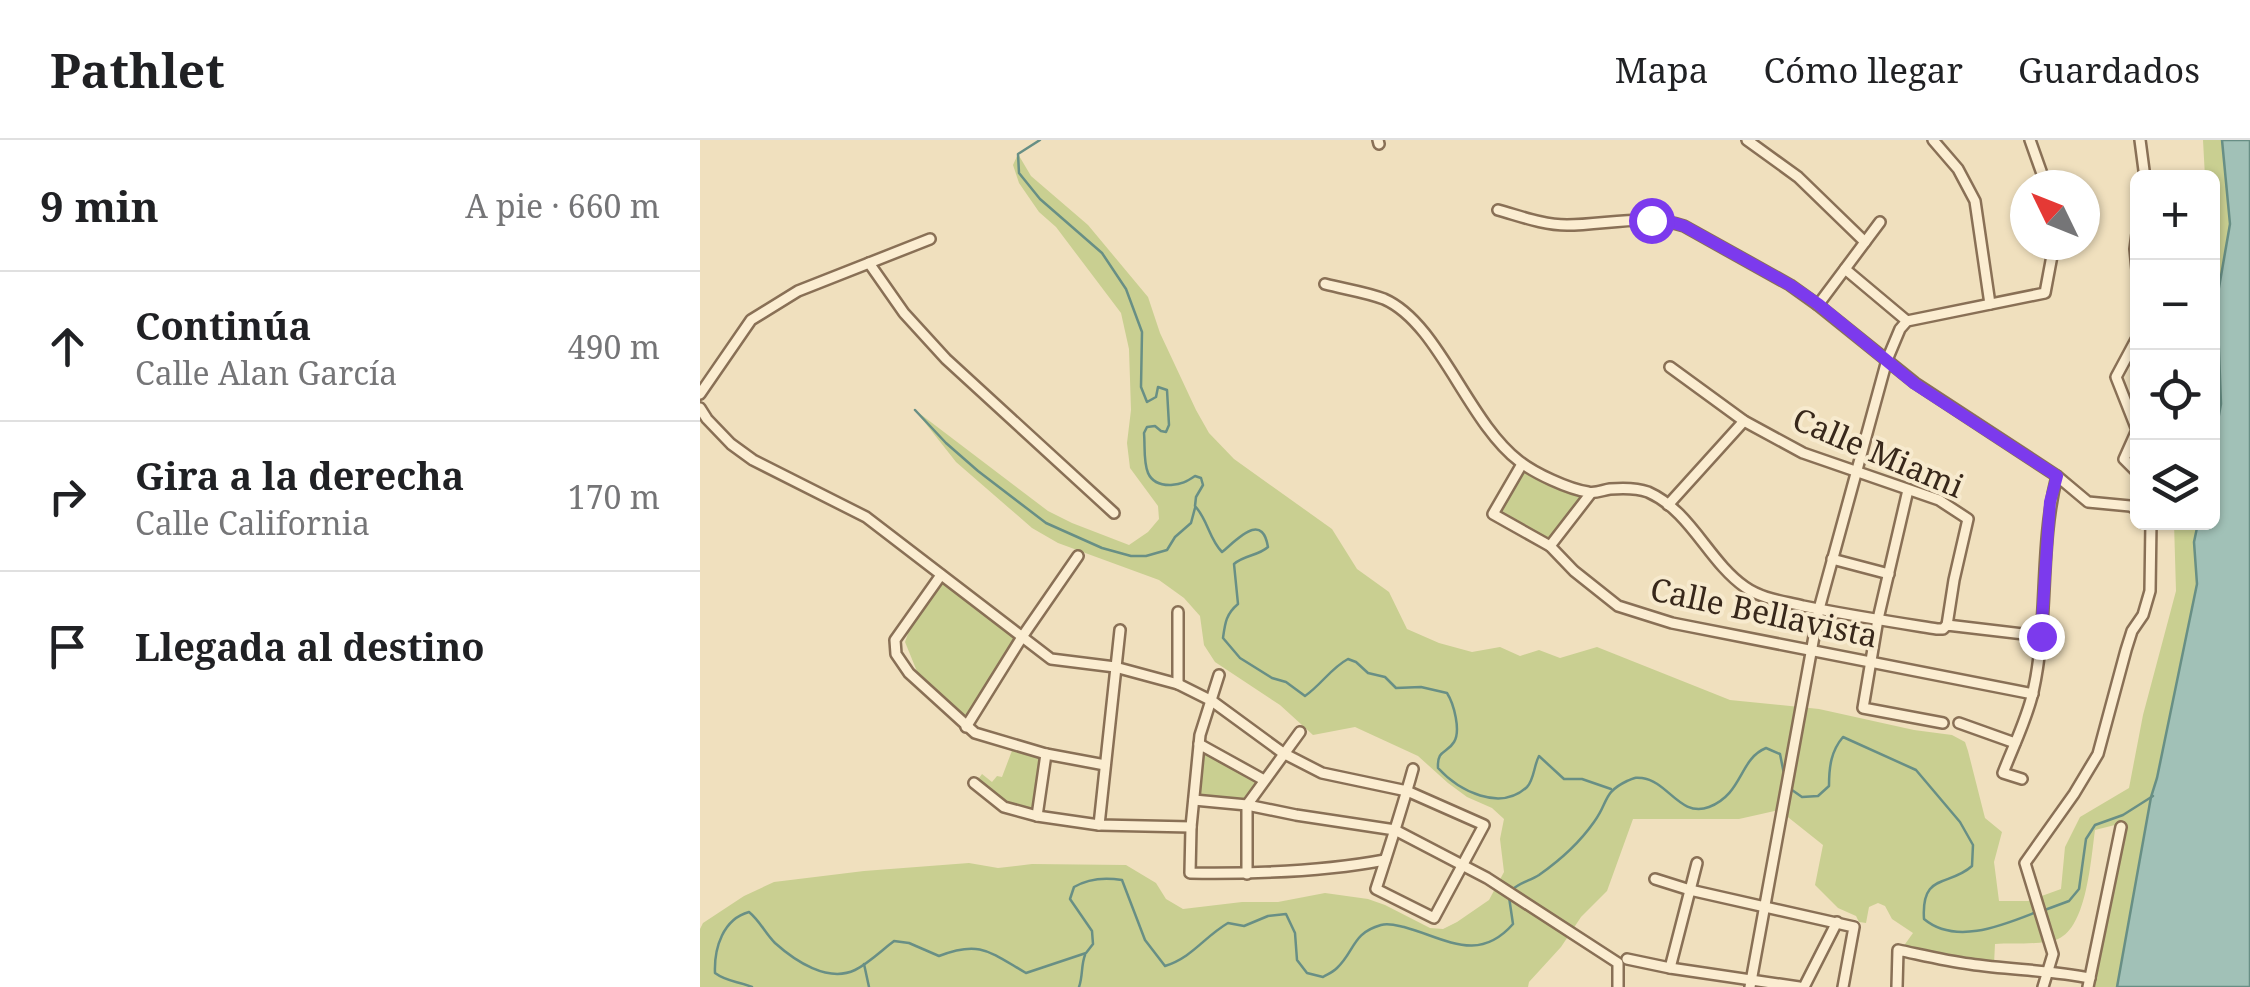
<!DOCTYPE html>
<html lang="es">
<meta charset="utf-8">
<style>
:root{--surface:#fff;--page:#f2f2f2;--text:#202124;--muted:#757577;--line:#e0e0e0}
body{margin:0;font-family:"Noto Serif",serif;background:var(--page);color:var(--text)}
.controls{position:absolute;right:30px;top:30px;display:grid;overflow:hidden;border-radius:15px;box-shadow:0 2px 8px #0004}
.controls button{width:90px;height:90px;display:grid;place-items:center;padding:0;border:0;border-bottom:2px solid var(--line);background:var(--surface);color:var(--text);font:50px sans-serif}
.compass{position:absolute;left:1310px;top:30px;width:90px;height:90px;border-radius:50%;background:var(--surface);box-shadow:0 2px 8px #0004;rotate:313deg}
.stop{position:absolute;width:30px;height:30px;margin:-22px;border:8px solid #7c3aed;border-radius:50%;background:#fff}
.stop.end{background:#7c3aed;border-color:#fff;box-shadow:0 2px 10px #0008}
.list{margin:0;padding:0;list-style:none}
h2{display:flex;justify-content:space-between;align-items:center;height:130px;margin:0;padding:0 40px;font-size:42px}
h2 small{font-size:32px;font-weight:400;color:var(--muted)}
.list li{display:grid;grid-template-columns:65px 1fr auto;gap:30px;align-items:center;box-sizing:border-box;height:150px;padding:0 40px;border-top:2px solid var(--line)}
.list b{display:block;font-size:38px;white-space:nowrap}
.list p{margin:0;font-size:32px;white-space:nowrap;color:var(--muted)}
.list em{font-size:32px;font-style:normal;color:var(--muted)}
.icon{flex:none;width:55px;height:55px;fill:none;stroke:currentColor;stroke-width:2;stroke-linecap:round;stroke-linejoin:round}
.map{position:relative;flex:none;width:1550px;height:847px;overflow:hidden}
header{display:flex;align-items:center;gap:60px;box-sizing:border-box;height:140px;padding:0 50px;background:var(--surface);border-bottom:2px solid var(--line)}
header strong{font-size:48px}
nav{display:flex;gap:55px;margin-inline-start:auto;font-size:35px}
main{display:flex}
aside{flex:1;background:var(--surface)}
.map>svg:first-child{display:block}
.green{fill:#c9cf91}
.water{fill:#a1c1b7;stroke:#688f85;stroke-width:2.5}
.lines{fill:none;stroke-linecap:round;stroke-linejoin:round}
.stream{stroke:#688f85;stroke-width:2.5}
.minor-casing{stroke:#897056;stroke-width:14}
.minor{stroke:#fbedd1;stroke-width:9}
.route{stroke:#7c3aed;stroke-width:12}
.labels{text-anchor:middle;stroke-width:8;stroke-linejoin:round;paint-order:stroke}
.street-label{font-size:32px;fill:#38281b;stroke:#f7eace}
</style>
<header>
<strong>Pathlet</strong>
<nav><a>Mapa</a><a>Cómo llegar</a><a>Guardados</a></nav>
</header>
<main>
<aside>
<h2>9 min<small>A pie · 660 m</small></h2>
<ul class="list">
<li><svg class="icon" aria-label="ahead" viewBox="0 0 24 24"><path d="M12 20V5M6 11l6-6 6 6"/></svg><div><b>Continúa</b><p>Calle Alan García</p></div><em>490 m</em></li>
<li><svg class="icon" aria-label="right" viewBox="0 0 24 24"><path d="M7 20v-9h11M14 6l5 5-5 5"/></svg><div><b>Gira a la derecha</b><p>Calle California</p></div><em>170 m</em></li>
<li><svg class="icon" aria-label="arrive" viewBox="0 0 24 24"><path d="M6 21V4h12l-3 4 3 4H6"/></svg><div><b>Llegada al destino</b></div></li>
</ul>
</aside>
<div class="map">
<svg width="1550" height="847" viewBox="0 0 1550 847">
<rect width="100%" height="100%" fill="#f0e0be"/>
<!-- green -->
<g class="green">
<path d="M1503 0H1522L1530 85 1517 159 1521 264 1513 308 1512 38 1505 37Z"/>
<path d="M318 14 331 36 388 85 448 157 460 193 496 270 509 293 534 319 632 389 657 429 689 452 707 489 739 503 772 512 800 507 820 516 839 510 860 518 897 507 1030 560 1119 569 1214 590 1252 595 1265 602 1268 611 1285 678 1302 692 1294 722 1299 761H1328L1361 749 1365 707 1380 677 1429 648 1443 575 1476 451 1474 383H1498L1494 402 1497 444 1457 638 1451 657 1417 847H1395L1423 683 1395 690C1391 718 1387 787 1358 799 1344 805 1312 803 1295 804L1294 824 1203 807 1213 793 1192 779 1185 766 1178 763 1169 767 1166 783 1159 782 1156 776 1138 768 1115 745 1123 705 1079 670 1039 679H933L907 751 881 777 861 807 829 842 828 847H0V789L3 783 44 756 74 742 164 731 269 723 298 728 332 724 426 725 456 743 466 759 483 769 542 762H578L625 753 668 759 685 765 730 788 743 789 757 782 789 760 804 732 800 699 804 679 792 668 767 657 748 643 718 616 655 587 613 595 580 565 515 522 504 505 500 476 484 458 459 440 358 403 332 388 256 322 215 270 348 371 372 383 429 405 448 392 459 379 458 366 430 328 427 303 431 270 429 209 421 173 356 87 339 72 319 43 313 25Z"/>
<path d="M823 328 885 355 848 402 797 373Z"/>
<path d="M243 442 317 499 268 578 218 534 205 502 211 485Z"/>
<path d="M313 608 342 617 336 671 299 661 277 641 282 634 292 642 297 636 302 637Z"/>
<path d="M502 610 559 641 547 661 502 657 498 653Z"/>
</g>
<!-- water -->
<path class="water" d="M1522 0H1550V847H1417L1451 657 1457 638 1497 444 1494 402 1498 383 1512 382 1513 308 1521 264 1517 159 1530 84Z"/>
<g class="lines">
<!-- stream -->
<g class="stream">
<path d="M340 0 318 14 319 33 340 59 402 113 426 149 442 192 441 247 447 262 456 257 458 247 467 250 469 285 466 292 461 291 455 286 447 287 444 293C446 315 439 346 471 345 482 344 486 342 495 336L501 338 503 345 496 357 495 366C508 380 509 399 522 412 537 400 562 371 568 407 558 416 544 415 534 424L538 464C526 474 525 483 523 498L540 518 572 538 586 542 605 556C621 545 631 528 648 519L656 522 668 533 685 537 696 548 721 547 747 553C754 564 761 591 754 602 747 614 737 609 738 628 759 651 800 672 827 647 834 640 834 625 839 616L864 639H882L911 649"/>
<path d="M215 270 246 303 278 331 346 383 402 408 431 416H446L467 410 475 397 491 383 495 368"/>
<path d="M1092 650 1102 657 1118 656 1129 646C1129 627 1131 611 1143 597L1216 630 1260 682 1273 705 1272 726C1249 747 1221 732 1224 779 1255 805 1301 786 1334 773"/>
<path d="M812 750C820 742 830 741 839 735 859 721 880 702 894 682 909 662 902 653 927 641 935 638 934 637 942 638 968 641 980 678 1009 667 1043 654 1039 619 1066 608L1080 614 1084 634"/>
<path d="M1342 771 1369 761 1379 749 1386 699 1395 685 1423 675 1453 656"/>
<path d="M164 824 169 847"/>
<path d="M52 847C38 841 27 842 15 833 14 808 23 779 49 772 60 781 65 793 75 803 95 821 128 843 155 830 169 823 182 810 194 801L209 803 239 816C280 800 290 812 326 833L386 813 393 804 392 791 370 759 374 747C389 738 404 737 422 740L445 800 465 826C493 817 504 797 528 783L544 786 568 776 586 774 595 793 597 820 607 833 623 837C628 834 633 832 637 828 655 811 652 793 681 785 689 783 695 785 704 787 745 798 778 824 813 784L809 757"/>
<path d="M379 847C383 836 381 825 385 815"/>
</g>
<defs>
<g id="minor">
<path d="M678 0 679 4"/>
<path d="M1047 0 1098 37 1165 102"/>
<path d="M1233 0 1258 29 1275 61 1290 164"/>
<path d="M1330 0 1346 45"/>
<path d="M1440 0 1445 38"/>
<path d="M798 70C820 76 843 85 867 85 906 85 946 73 984 86L1090 145 1118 165 1215 243 1357 336 1388 362 1430 366 1438 370"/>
<path d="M1438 86 1435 109 1438 140"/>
<path d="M169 123 204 173 246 219 414 373"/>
<path d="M1145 129 1207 181"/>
<path d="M625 144C644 149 666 152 684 159 739 183 767 281 819 321 834 333 868 349 888 352 895 354 903 350 910 349 922 348 937 348 948 352 991 371 1008 421 1045 447 1062 459 1083 461 1103 466 1147 475 1193 482 1237 489H1243L1247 485 1341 496"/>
<path d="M1118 165 1180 82"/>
<path d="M1438 196 1416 237 1437 290 1424 319 1438 333"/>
<path d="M970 227 1044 281 1103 313 1239 360 1268 379 1254 440 1247 485"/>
<path d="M0 254 51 180 98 151 230 99"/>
<path d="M0 268 7 279 31 304 53 320 166 377 351 519 415 527 478 544 512 561 583 613 622 633 707 651 784 685 734 778 676 749C689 709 702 669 713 629"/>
<path d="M822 324 793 374 850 406 874 431 918 466 972 483 1333 554"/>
<path d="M1208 350 1178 479 1163 568 1243 583"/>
<path d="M968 365 1044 281"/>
<path d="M850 406 891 353"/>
<path d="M1132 419 1189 434"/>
<path d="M241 435 195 500 196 514 209 533 275 593 346 614 405 625"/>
<path d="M519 535 500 595 491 687 490 733C556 734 621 732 685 720"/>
<path d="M478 544V472"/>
<path d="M1259 583 1315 603"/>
<path d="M266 587 322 497 378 416"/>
<path d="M499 604 564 640"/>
<path d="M1322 639 1303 633C1313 607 1327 579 1333 552 1349 481 1339 406 1357 336"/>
<path d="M274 643 304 667 337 676 399 685 491 687"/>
<path d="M494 660 547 665 596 675 695 690 787 738 918 823V847"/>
<path d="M337 676 346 614"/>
<path d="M399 685 420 490"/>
<path d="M547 734V665L600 592"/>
<path d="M955 739 990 750 1154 787 1143 847"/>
<path d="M927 819 970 828 1099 847"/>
<path d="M970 828 997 723"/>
<path d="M1050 847 1119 469 1187 220 1200 189 1207 181 1345 153 1354 105"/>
<path d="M1104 847 1137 782"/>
<path d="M1197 847 1198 810C1222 815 1246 821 1270 824 1310 830 1350 830 1390 838"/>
<path d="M1343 847 1353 814 1325 723 1374 654 1398 614 1426 510 1432 491 1443 475 1450 451 1451 382"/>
<path d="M1388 847 1421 687"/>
</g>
</defs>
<!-- minor casing -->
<use href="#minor" class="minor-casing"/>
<!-- minor -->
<use href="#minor" class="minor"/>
</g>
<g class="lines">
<!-- route -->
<path class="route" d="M951 80 971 82 984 86 1090 145 1118 164 1215 244 1357 336 1350 362 1341 496"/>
</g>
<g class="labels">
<!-- street labels -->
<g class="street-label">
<text transform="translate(1178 313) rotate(23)" y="11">Calle Miami</text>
<text transform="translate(1064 473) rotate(12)" y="11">Calle Bellavista</text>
</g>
</g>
</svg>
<div class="controls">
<button>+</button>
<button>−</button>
<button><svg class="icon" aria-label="locate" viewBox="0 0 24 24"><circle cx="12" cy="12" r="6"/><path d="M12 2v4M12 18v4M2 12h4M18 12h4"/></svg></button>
<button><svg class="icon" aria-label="layers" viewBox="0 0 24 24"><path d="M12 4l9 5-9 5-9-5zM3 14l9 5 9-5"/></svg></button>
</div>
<svg class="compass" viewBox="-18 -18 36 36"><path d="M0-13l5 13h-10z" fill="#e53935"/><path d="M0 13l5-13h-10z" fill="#757577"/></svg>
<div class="stop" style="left:951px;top:80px"></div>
<div class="stop end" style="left:1341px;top:496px"></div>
</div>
</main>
